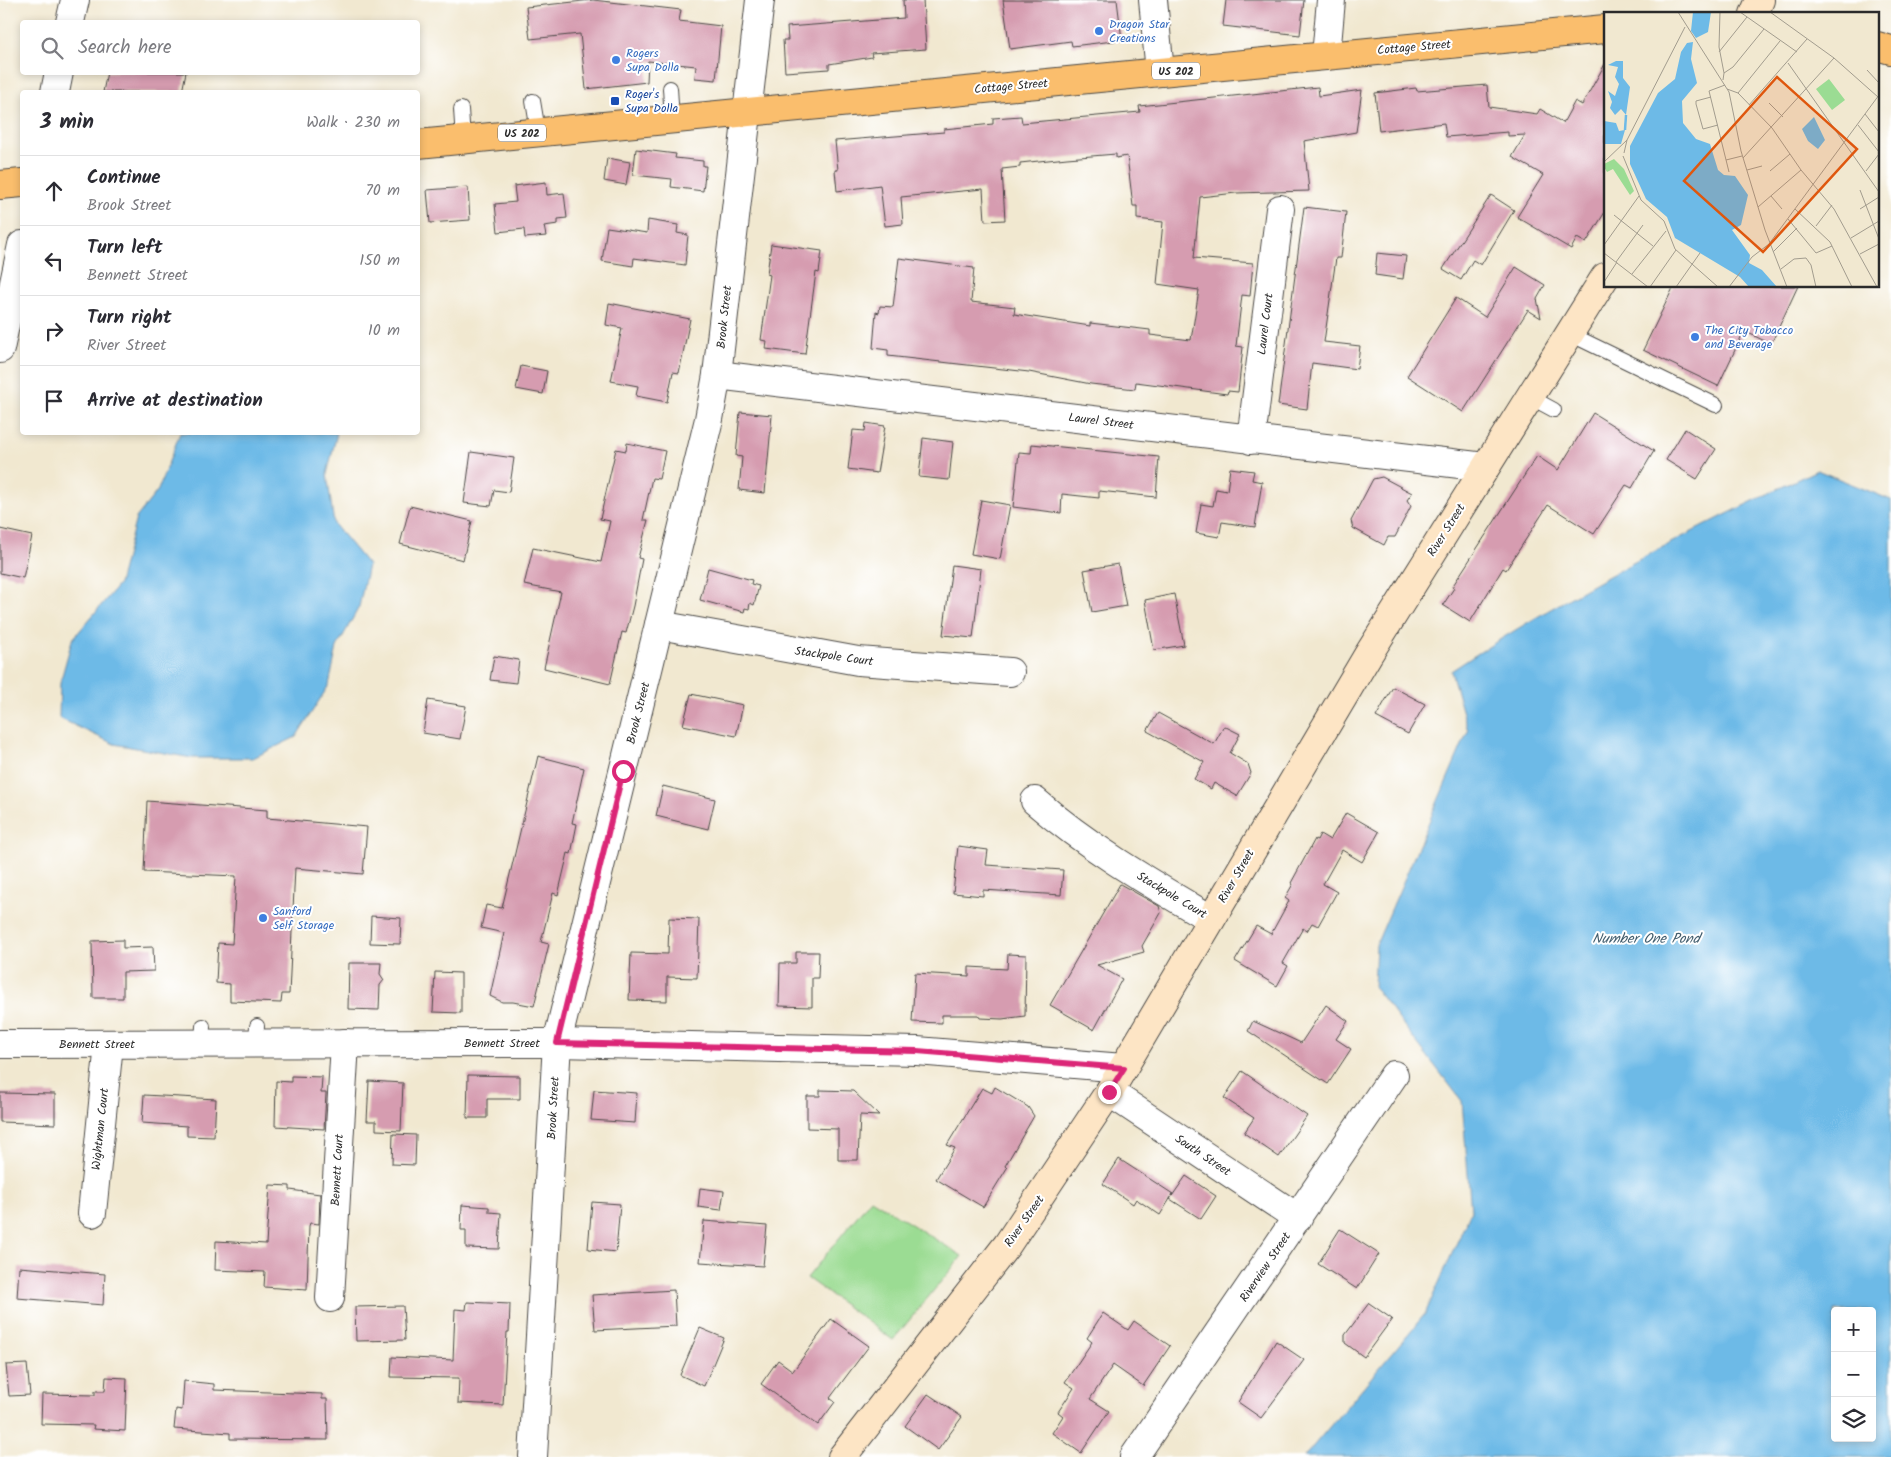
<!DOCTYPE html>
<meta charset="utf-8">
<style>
:root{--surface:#fff;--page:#f2f2f3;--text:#2b2b33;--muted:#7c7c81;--line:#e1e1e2}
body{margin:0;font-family:Kalam,sans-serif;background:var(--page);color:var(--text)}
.controls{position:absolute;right:15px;bottom:15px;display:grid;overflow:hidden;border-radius:5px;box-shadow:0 2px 8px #0003}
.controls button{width:45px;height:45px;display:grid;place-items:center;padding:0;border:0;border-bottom:1px solid var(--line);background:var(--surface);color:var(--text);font:25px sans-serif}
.stop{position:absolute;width:15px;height:15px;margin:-11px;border:4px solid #db2777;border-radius:50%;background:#fff}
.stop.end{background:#db2777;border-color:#fff;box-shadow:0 1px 5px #0008}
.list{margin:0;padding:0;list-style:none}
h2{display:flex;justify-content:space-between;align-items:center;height:65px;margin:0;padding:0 20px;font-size:21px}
h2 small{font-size:16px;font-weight:400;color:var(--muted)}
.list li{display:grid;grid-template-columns:32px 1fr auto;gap:15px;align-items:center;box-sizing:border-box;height:70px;padding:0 20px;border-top:1px solid var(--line)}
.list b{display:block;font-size:19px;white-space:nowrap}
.list p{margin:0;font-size:16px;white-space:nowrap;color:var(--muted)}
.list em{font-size:16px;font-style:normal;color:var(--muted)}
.icon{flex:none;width:28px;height:28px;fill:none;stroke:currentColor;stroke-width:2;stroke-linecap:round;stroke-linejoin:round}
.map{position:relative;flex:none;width:1891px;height:1457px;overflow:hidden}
.search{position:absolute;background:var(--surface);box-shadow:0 2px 8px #0003;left:20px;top:20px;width:400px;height:55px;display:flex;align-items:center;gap:12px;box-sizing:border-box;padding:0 18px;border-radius:5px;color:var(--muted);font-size:19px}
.panel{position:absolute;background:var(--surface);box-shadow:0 2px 8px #0003;left:20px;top:90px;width:400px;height:345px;border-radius:5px}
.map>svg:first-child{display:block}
.green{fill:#9bdc93;stroke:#63845f}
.water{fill:#6dbae7;stroke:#4c7289;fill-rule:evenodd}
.building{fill:#d69cb0}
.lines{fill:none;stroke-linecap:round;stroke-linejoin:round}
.lane-casing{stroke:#494744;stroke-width:16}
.street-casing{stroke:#494744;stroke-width:30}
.secondary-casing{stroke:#494744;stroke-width:30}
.highway-casing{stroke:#494744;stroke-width:30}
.lane{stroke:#fff;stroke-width:14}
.street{stroke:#fff;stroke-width:28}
.secondary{stroke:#fde5c5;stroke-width:28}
.highway{stroke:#fabe6d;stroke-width:28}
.route{stroke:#db2777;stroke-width:6}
.shop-dot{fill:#3f7fe0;stroke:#fff;stroke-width:2}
.transit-dot{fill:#1a4fb4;stroke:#fff;stroke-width:2}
.labels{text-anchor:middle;stroke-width:4;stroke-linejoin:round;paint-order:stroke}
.shield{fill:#fff;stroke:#6b6b6b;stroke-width:1}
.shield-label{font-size:11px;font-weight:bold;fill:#2b2b2b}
.shop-label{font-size:12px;fill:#366cbe;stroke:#fff;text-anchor:start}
.street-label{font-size:12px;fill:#2b2b2b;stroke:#fff}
.transit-label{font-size:12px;fill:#164399;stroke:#fff;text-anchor:start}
.water-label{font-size:14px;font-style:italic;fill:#425d6d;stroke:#fff}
.inset-river{fill:none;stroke:#6dbae7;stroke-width:2.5}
.inset-road{fill:none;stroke:#a29c8e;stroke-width:1}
.view{fill:#df570e;fill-opacity:0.15;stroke:#df570e;stroke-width:2.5}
.inset-edge{fill:none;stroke:#2b2b2b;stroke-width:2.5}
</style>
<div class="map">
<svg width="1891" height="1457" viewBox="0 0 1891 1457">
<rect width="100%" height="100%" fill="#fff"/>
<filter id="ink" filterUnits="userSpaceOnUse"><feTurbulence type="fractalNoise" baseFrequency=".02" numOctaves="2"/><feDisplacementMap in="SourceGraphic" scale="10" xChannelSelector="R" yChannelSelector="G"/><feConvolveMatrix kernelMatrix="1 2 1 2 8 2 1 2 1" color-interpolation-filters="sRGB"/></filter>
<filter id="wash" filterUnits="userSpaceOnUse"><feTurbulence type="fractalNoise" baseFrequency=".0096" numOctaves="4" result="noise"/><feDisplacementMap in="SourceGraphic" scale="20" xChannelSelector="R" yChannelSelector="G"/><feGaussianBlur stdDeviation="1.12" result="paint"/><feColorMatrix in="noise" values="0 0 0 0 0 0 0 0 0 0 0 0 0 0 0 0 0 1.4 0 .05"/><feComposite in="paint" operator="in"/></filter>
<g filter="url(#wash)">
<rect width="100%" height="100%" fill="#f1e8d0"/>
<!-- green -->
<path class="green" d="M871 1199 962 1256 893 1340 807 1278Z"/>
<!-- water -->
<g class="water">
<path d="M180 433H337L327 474 334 524 368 565 359 607 337 647 329 685 296 737 253 758H192L114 744 59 718 60 683 72 640 119 584 136 518 158 490Z"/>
<path d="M1817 470 1891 500V1457H1304L1425 1314 1471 1211 1462 1101 1374 987 1376 945 1468 731 1451 671C1567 594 1692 530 1817 470ZM1835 1311H1872V1438H1835Z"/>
</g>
<g id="blocks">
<!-- building -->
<g class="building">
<path d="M593 0 681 10 679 21 721 26 716 80 695 78 696 66 648 61 647 82 586 89 580 34 530 39 526 7Z"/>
<path d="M903 0H923L926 49 871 53 872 57 829 64V69L785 72 783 40H788L787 27 904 18Z"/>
<path d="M1003 0H1117L1122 40 1072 46 1071 41 1010 49Z"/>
<path d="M1226 0H1304L1300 35 1223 26Z"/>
<path d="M1605 64V212L1586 243 1577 238 1571 249 1517 217 1543 175 1512 157 1525 135 1508 136V132L1446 137 1444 123 1379 131 1375 93 1416 88 1417 91 1487 85 1489 107 1537 114 1540 109 1563 123 1575 101 1582 105Z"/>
<path d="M107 72H186L182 92H103Z"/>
<path d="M1318 87 1319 96 1362 90 1356 132 1304 141 1309 191 1236 193 1200 197 1194 258 1253 263 1250 296 1242 295 1236 346 1243 347 1238 392 1228 391 1227 394 1136 382 1135 389 1091 384 1029 372 888 356V350L873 348 876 312 879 313 880 306 893 307 899 258 974 268 971 302 1015 307 1014 314 1090 326V323L1150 330V335L1191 340 1199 290 1157 284 1163 222 1137 219V206H1133L1127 156 1116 158V154L1067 158 1020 163V167L1002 169 1005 220 985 221 983 189 901 197 903 224 885 226 880 185 837 191 835 170H838L835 141 944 132V129L993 124V118L1021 116 1022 123 1140 112 1139 106Z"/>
<path d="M636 149 676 154 675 158 703 161V166H706L703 191 671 187 672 179 633 175Z"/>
<path d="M607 158 630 162 626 185 604 181Z"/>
<path d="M546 182 547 195 564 193 567 218 558 219V224L544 226 546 236 525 238 524 229 498 232 495 204 516 202 514 186Z"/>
<path d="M468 187 470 220 430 223 427 190Z"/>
<path d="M1491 195 1514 210 1481 265 1473 260 1461 280 1443 269Z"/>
<path d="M1304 207 1346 212 1341 258H1336L1324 342 1360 346 1357 369 1312 363 1307 409 1278 405Z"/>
<path d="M648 220 678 225 677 233 688 235 685 265 634 258 633 266 602 261 607 227 647 233Z"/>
<path d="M771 244 822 251 819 273 816 272 805 354 766 349 767 341 761 340 770 275 767 274Z"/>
<path d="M1377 253 1406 256 1403 279 1375 275Z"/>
<path d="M1516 267 1545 285 1537 299 1541 318 1528 310 1463 412 1407 376 1456 298 1485 317Z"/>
<path d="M1674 286H1798L1771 344 1744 331 1718 386 1643 350Z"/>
<path d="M609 303 690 319 679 373 673 372 667 402 636 396 638 386 611 381 622 328 606 325Z"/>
<path d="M521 366 547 371 543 394 516 389Z"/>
<path d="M740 412 772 415 765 493 739 490 742 457 736 456Z"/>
<path d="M1593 413 1654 451 1632 488 1626 485 1594 534 1548 505 1506 570 1503 568 1470 622 1443 605 1454 588 1452 587 1537 456 1558 470Z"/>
<path d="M866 423 885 426 877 473 848 469 853 430 865 431Z"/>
<path d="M1685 429 1716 449 1697 479 1666 460Z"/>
<path d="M923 438 953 442 949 480 919 477Z"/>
<path d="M627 443 665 451 659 479 652 478 643 520H648L638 558 642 559 633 606 626 633 622 632 610 684 544 668 561 592 524 585 533 548 601 562 610 521 600 519 606 492 616 449 626 451Z"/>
<path d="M1032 444 1159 457 1156 497 1099 491V498L1062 494 1061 513 1013 507 1019 452 1031 453Z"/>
<path d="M471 452 514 458 509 492 494 490 491 506 464 503Z"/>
<path d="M1230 468 1254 471 1252 480 1262 482 1255 527 1222 522 1219 537 1196 533 1201 504 1213 506 1216 489 1227 491Z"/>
<path d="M1382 477 1412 493 1407 500 1411 506 1406 516 1395 537H1388L1384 545 1353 528 1351 521 1373 479Z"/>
<path d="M981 500 1010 505 1000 559 971 554Z"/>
<path d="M410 506 472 521 463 560 400 544Z"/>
<path d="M0 529 32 536 23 578 0 573Z"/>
<path d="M1118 564 1126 606 1092 612 1084 570Z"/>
<path d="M952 565 981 569 973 638 943 635Z"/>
<path d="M708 568 752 580 751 584 759 586 754 605 750 603 749 609 745 608 744 612 700 600Z"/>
<path d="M1174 594 1184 645 1154 650 1145 600Z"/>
<path d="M494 656 519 660 516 683 490 680Z"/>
<path d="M1393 687 1425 704 1408 734 1376 717Z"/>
<path d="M691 694 743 705 736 736 683 725Z"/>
<path d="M428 700 466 706 460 739 423 733Z"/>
<path d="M1158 713 1214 744 1224 726 1240 734 1230 753 1248 764 1251 773 1237 796 1214 783 1211 789 1194 779 1204 762 1147 731Z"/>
<path d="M538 756 584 768 572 823 577 824 571 854 568 853 558 895 553 893 541 942 549 944 534 1006 513 1002H502L490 996 504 933 481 928 486 905 502 908Z"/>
<path d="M663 786 715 799 708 829 656 816Z"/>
<path d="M147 801 267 810V818L367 827 363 874 295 868 289 994H282L281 1003 230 1001V984L216 983 218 943 232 944 236 876 144 872Z"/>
<path d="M1346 813 1379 832 1362 862 1342 850 1323 884 1337 892 1318 926 1312 923 1307 931 1303 928 1283 963 1288 966 1277 986 1235 961 1256 926 1271 934 1289 901 1285 898 1293 884 1291 883 1315 839 1317 840 1320 834 1330 840Z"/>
<path d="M958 846 988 850 986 865 1063 870 1061 895 983 890V896L953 893Z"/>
<path d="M1120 884 1159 906 1161 913 1142 946 1144 952 1097 965 1122 979 1094 1030 1050 1005Z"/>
<path d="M371 916 401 918 400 944 370 943Z"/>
<path d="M669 918 699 919 697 978 667 977V1001L629 1000 631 953 668 954Z"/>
<path d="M123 940V948L153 947 154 971 123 972V998H93L92 941Z"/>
<path d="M796 952H819L818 978H812V1007L779 1006 780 963H796Z"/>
<path d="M1008 954 1026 955 1025 1016 1002 1019 980 1018 978 1015H942V1023L912 1022 915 973 969 976V967L1007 969Z"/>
<path d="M349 963H381L380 974 384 980 380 985 379 1010 348 1009Z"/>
<path d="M435 972 461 973V1013L433 1012Z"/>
<path d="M1326 1005 1348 1021 1336 1039 1351 1049 1328 1084 1248 1031 1253 1021 1301 1043Z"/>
<path d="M1242 1071 1307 1116 1279 1157 1244 1133 1254 1118 1224 1098Z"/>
<path d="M468 1075 520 1076V1099H487V1118H467Z"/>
<path d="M291 1076 322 1077 321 1093H326L324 1129 275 1126 276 1081 291 1082Z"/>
<path d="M369 1081 403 1083 401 1131 376 1130V1121H367Z"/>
<path d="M995 1087 1028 1107 1034 1116 1005 1166 1007 1168 983 1207 936 1179 955 1148 947 1145 982 1088 992 1093Z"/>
<path d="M594 1090 637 1093 635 1123 591 1120Z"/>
<path d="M820 1090 853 1091 879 1116 860 1115 858 1160H838V1129L807 1128V1096H820Z"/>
<path d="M0 1093 55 1094V1124L0 1122Z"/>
<path d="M144 1095 216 1099 214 1137 187 1136V1126L142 1123Z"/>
<path d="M393 1134 416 1135 415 1165 392 1164Z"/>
<path d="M1119 1159 1173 1194 1160 1215 1136 1199 1133 1204 1103 1184Z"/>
<path d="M1186 1176 1216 1196 1201 1219 1170 1199Z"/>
<path d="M270 1185 290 1186V1190L320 1194 319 1224 310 1223 309 1226 307 1290 264 1287 265 1272 215 1270 216 1241 266 1244Z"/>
<path d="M700 1188 724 1191 721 1210 698 1207Z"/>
<path d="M592 1202 620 1204 616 1252 588 1249Z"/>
<path d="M462 1205 489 1207V1212L501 1213 499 1249 466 1248V1230H461Z"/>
<path d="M704 1221 767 1226 763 1266 700 1262Z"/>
<path d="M1340 1229 1379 1254 1357 1289 1318 1264Z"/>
<path d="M19 1267 105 1274 103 1305 17 1298Z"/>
<path d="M674 1290 676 1326 595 1330 592 1295Z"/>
<path d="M467 1302 510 1304 509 1332H507L503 1405 458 1403 459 1378 391 1377 392 1357 453 1360 455 1309 466 1310Z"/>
<path d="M1369 1303 1392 1319 1364 1357 1345 1343V1335Z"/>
<path d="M403 1306 405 1340 356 1341 355 1307Z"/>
<path d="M1103 1313 1128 1330 1134 1321 1170 1346 1143 1386 1113 1365 1090 1399 1109 1411 1081 1453 1052 1433 1063 1416 1058 1412 1074 1388 1065 1382 1092 1342 1087 1338Z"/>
<path d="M831 1319 869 1346 830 1398 835 1402 818 1425 761 1384 778 1360 793 1371Z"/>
<path d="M700 1328 724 1338 704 1386 680 1375Z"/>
<path d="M1276 1341 1304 1360 1261 1418 1238 1402Z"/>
<path d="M27 1364 30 1395 9 1396 6 1365Z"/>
<path d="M106 1377 127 1378 125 1431 93 1429 94 1425 41 1424 42 1394 95 1395V1391H105Z"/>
<path d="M184 1381 214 1384V1390L322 1394V1399H327L328 1440 230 1439V1433L174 1429 176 1409 182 1410Z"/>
<path d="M928 1394 962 1417 938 1450 905 1426Z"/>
</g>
</g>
</g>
<g filter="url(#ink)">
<use href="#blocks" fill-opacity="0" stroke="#494744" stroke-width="1"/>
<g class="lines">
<defs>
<g id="lane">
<path d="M670 88 672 119"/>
<path d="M533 101 538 131"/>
<path d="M461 109 463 139"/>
<path d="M1570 334 1716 405"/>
<path d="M1530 397 1554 410"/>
<path d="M256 1043 257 1026"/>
<path d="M202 1044 203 1026"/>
</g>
<g id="street">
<path d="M1153 0 1160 72"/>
<path d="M70 22 75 0"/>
<path d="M1326 56 1331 0"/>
<path d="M55 92 59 72"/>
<path d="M0 349 22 245"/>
<path d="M717 375 1485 467"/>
<path d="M1251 440 1280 209"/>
<path d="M659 625 858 661 1010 672"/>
<path d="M1035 801C1089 848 1150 883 1211 919"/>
<path d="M0 1044 557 1043 917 1051 1123 1068"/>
<path d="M1109 1092 1298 1218"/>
<path d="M92 1213 109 1044"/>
<path d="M330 1298 345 1043"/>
<path d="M533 1457 557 1043 709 419 717 375 760 0"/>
<path d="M1134 1457 1394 1075"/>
</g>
<g id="secondary">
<path d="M1754 14 1760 0"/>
<path d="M842 1457 1007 1245 1109 1092 1368 655 1605 277"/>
</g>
<g id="highway">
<path d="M1877 46 1891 50"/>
<path d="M418 144 1605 29"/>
<path d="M0 185 22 183"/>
</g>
</defs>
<!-- lane casing -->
<use href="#lane" class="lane-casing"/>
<!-- street casing -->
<use href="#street" class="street-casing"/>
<!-- secondary casing -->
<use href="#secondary" class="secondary-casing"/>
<!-- highway casing -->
<use href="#highway" class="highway-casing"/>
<!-- lane -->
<use href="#lane" class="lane"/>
<!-- street -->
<use href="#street" class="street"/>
<!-- secondary -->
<use href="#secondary" class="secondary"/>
<!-- highway -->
<use href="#highway" class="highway"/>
</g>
</g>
<g class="lines" filter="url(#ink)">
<!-- route -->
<path class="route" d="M623 771 557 1043 917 1051 1124 1068 1109 1092"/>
</g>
<!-- markers -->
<g class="shop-dot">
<circle cx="1099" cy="31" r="5"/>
<circle cx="616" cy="60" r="5"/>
<circle cx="1695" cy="337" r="5"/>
<circle cx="263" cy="918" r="5"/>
</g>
<rect class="transit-dot" x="610" y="96" width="10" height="10" rx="2.5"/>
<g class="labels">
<!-- shield labels -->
<g class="shield">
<rect x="1152" y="62.5" width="48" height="17" rx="4"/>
<rect x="498" y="124.5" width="48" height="17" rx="4"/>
</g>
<g class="shield-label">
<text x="1176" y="75">US 202</text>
<text x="522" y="137">US 202</text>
</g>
<!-- shop labels -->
<g class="shop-label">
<text x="1109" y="28">Dragon Star<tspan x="1109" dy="14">Creations</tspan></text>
<text x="626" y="57">Rogers<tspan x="626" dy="14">Supa Dolla</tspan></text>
<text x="1705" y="334">The City Tobacco<tspan x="1705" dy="14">and Beverage</tspan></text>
<text x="273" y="915">Sanford<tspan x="273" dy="14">Self Storage</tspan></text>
</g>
<!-- street labels -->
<g class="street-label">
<text transform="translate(1414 47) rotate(-5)" y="4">Cottage Street</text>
<text transform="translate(1011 86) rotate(-5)" y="4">Cottage Street</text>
<text transform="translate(724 317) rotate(-84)" y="4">Brook Street</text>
<text transform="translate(1265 324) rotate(-83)" y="4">Laurel Court</text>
<text transform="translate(1101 421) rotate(7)" y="4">Laurel Street</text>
<text transform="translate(1446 530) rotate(-58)" y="4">River Street</text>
<text transform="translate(834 656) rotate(8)" y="4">Stackpole Court</text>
<text transform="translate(638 713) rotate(-76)" y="4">Brook Street</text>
<text transform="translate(1236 876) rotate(-60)" y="4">River Street</text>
<text transform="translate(1172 895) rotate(31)" y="4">Stackpole Court</text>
<text x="502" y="1047">Bennett Street</text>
<text x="97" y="1048">Bennett Street</text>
<text transform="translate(553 1108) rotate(-87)" y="4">Brook Street</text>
<text transform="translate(100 1129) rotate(-84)" y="4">Wightman Court</text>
<text transform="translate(1203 1155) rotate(34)" y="4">South Street</text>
<text transform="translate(337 1170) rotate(-87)" y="4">Bennett Court</text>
<text transform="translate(1024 1221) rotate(-55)" y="4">River Street</text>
<text transform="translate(1265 1267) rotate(-56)" y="4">Riverview Street</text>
</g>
<!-- transit labels -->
<g class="transit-label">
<text x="625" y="98">Roger's<tspan x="625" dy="14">Supa Dolla</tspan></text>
</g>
<!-- water labels -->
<g class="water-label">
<text x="1646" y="943">Number One Pond</text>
</g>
</g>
<!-- overview -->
<g transform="translate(1604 12)">
<rect width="275" height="275" fill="#f1e8d0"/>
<path d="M225 67 241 88 228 98 212 77ZM10 147 20 157 30 179 26 183 9 157 3 160 0 155V152Z" fill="#9bdc93"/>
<path d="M89 0H107L104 20 92 26 87 19ZM89 30 87 47 93 71 78 89 79 111 92 127 106 132 114 158 120 163 131 164 144 183 137 213 128 218 146 243 145 251 158 258 173 275H145L136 265 71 226 63 205 42 187 26 152V134L54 81 71 67 77 40 83 31ZM12 49H19V66L26 75 22 103 17 97 11 103 6 96 8 90 4 79 11 84 15 72 11 65 14 55 4 53ZM210 105 221 128 214 137 204 129 198 117ZM0 109 12 111 15 119 21 118 17 132H0Z" fill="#6dbae7"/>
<path class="inset-river" d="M21 118 22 103"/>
<path class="inset-road" d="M74 0 125 80 137 139 161 218 183 275M116 0 115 35 120 61 119 68M136 0 193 40M166 0 230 46 274 85M115 40 143 5M184 51 275 180M263 58 275 71M120 61 129 55 160 17M121 73 105 79 125 160M123 77 134 81 168 116 197 158 230 197 273 275M134 81 176 29M107 85 92 89V92L99 117 114 113M165 91 179 105M145 93 203 27M261 102 275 120M254 113 275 140M20 141 23 128 81 15M19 144 37 188 60 209 71 237 114 275M139 146 230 46M122 148 138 144M0 150 23 128M143 158 158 154M166 159 186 142M262 159 275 142M256 178 275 227M167 184 178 197M154 195 197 158M191 197 226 230 248 275M256 197 275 185M10 203 49 234M184 207 212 241 228 234M212 214 228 193M247 226 275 209M0 233 35 184M169 240 193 216M0 241 44 275M256 242 275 232M12 250 39 213M177 257 190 247 202 246 207 253 212 275M28 262 62 219M0 270 13 250M46 275 72 238M72 275 96 241M125 275 148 245 165 232 275 83"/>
<path class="view" d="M173 65 253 137 159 240 80 169Z"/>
<rect width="275" height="275" class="inset-edge"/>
</g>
</svg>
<div class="controls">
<button>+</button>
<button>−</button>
<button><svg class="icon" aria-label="layers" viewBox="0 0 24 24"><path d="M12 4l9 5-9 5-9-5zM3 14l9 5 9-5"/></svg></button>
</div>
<div class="stop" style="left:623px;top:771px"></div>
<div class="stop end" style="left:1109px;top:1092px"></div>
<div class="search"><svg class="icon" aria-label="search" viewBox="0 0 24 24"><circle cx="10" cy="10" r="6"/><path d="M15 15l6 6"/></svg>Search here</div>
<section class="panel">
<h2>3 min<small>Walk · 230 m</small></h2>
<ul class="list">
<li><svg class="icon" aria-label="ahead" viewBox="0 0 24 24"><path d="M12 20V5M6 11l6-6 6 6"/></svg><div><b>Continue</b><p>Brook Street</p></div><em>70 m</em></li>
<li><svg class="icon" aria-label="left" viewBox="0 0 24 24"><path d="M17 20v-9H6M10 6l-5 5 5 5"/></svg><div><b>Turn left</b><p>Bennett Street</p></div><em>150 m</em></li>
<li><svg class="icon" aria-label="right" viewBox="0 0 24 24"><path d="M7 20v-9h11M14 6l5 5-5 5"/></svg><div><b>Turn right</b><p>River Street</p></div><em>10 m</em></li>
<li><svg class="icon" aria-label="arrive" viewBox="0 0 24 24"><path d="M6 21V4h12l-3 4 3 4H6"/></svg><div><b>Arrive at destination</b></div></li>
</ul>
</section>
</div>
